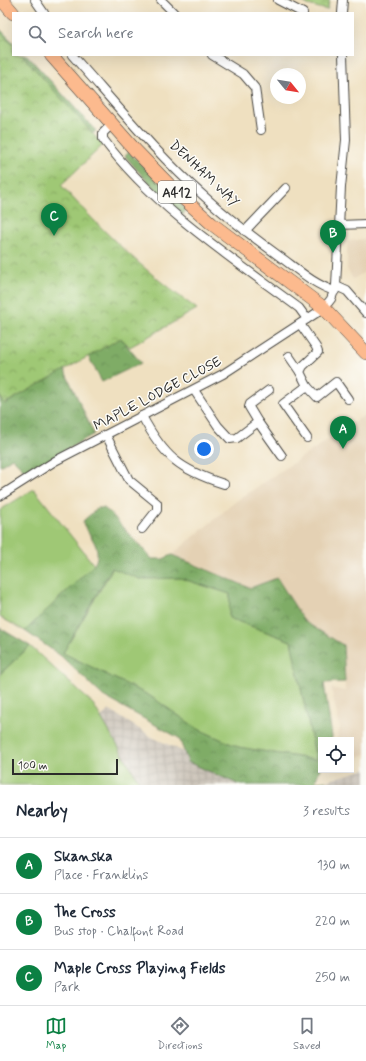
<!DOCTYPE html>
<meta charset="utf-8">
<style>
:root{--surface:#fff;--page:#f2f2f3;--text:#1f2937;--muted:#747a83;--line:#e0e1e3;--accent:#0b8043}
body{margin:0;font-family:Mynerve,sans-serif;background:var(--page);color:var(--text)}
.controls{position:absolute;right:12px;bottom:12px;display:grid;overflow:hidden;border-radius:0px;box-shadow:0 4px 16px #0002}
.controls button{width:36px;height:36px;display:grid;place-items:center;padding:0;border:0;border-bottom:1px solid var(--line);background:var(--surface);color:var(--text);font:20px sans-serif}
.compass{position:absolute;left:270px;top:68px;width:36px;height:36px;border-radius:50%;background:var(--surface);box-shadow:0 4px 16px #0002;rotate:120deg}
.scale{position:absolute;left:12px;bottom:10px;width:106px;box-sizing:border-box;padding-left:4px;border:2px solid #2b2b2b;border-top:0;font-size:11px;line-height:14px;white-space:nowrap;color:#2b2b2b;-webkit-text-stroke:3px #fdfcf7;paint-order:stroke}
.you{position:absolute;left:204px;top:449px;width:14px;height:14px;margin:-10px;border:3px solid #fff;border-radius:50%;background:#1a73e8;box-shadow:0 0 0 6px #1a73e833}
.badge{display:grid;place-items:center;width:26px;height:26px;border-radius:50%;background:var(--accent);color:#fff;font-size:13px;font-weight:700}
.pin{position:absolute;translate:-50% -33px;filter:drop-shadow(0 1px 2px #0008)}
.pin::after{content:'';position:absolute;top:21px;width:14px;height:12px;background:inherit;clip-path:polygon(0 0,100% 0,50% 100%)}
.list{margin:0;padding:0;list-style:none}
h2{display:flex;justify-content:space-between;align-items:center;height:52px;margin:0;padding:0 16px;font-size:17px}
h2 small{font-size:13px;font-weight:400;color:var(--muted)}
.list li{display:grid;grid-template-columns:26px 1fr auto;gap:12px;align-items:center;box-sizing:border-box;height:56px;padding:0 16px;border-top:1px solid var(--line)}
.list b{display:block;font-size:15px;white-space:nowrap}
.list p{margin:0;font-size:13px;white-space:nowrap;color:var(--muted)}
.list em{font-size:13px;font-style:normal;color:var(--muted)}
.icon{flex:none;width:22px;height:22px;fill:none;stroke:currentColor;stroke-width:2;stroke-linecap:round;stroke-linejoin:round}
.map{position:relative;flex:none;width:366px;height:785px;overflow:hidden}
.search{position:absolute;background:var(--surface);box-shadow:0 4px 16px #0002;left:12px;right:12px;top:12px;height:44px;display:flex;align-items:center;gap:10px;box-sizing:border-box;padding:0 14px;border-radius:0px;color:var(--muted);font-size:15px}
.sheet{height:220px;background:var(--surface)}
nav{display:flex;justify-content:space-around;align-items:center;box-sizing:border-box;height:56px;border-top:1px solid var(--line);background:var(--surface);font-size:11px;color:var(--muted)}
nav a{display:grid;justify-items:center;gap:2px}
nav .on{color:var(--accent)}
.map>svg:first-child{display:block}
.built{fill:#e4d1b4}
.industrial{fill:url(#industrial-grid)}
.grass{fill:#9fc874;stroke:#657a50}
.forest{fill:url(#forest-crowns);stroke:#556c48;fill-rule:evenodd}
.park{fill:url(#park-crowns);stroke:#657a50}
.lines{fill:none;stroke-linecap:round;stroke-linejoin:round}
.minor-casing{stroke:#484641;stroke-width:10}
.primary-casing{stroke:#484641;stroke-width:14}
.minor{stroke:#fff;stroke-width:8}
.primary{stroke:#fcba8e;stroke-width:13}
.labels{text-anchor:middle;stroke-width:3;stroke-linejoin:round;paint-order:stroke}
.shield{fill:#fdfcf7;stroke:#6a6a68;stroke-width:1}
.shield-label{font-size:13px;font-weight:bold;fill:#2b2b2b}
.street-label{font-size:14px;fill:#2b2b2b;stroke:#fdfcf7}
</style>
<div class="map">
<svg width="366" height="785" viewBox="0 0 366 785">
<defs>
<pattern id="industrial-grid" width="8" height="8" patternUnits="userSpaceOnUse"><rect width="8" height="8" fill="#cbc3b8"/><path d="M0 4h8M4 0v8" fill="none" stroke="#aea89e"/></pattern>
<pattern id="forest-crowns" width="20" height="18" patternUnits="userSpaceOnUse"><rect width="20" height="18" fill="#7fac66"/><path d="M2 6a3 3 0 1 1 6 0M12 15a3 3 0 1 1 6 0" fill="none" stroke="#688c54"/></pattern>
<pattern id="park-crowns" width="20" height="18" patternUnits="userSpaceOnUse"><rect width="20" height="18" fill="#9fc874"/><path d="M2 6a3 3 0 1 1 6 0M12 15a3 3 0 1 1 6 0" fill="none" stroke="#82a35f"/></pattern>
</defs>
<rect width="100%" height="100%" fill="#fdfcf7"/>
<filter id="ink" filterUnits="userSpaceOnUse"><feTurbulence type="fractalNoise" baseFrequency=".025" numOctaves="2"/><feDisplacementMap in="SourceGraphic" scale="8" xChannelSelector="R" yChannelSelector="G"/><feConvolveMatrix kernelMatrix="1 2 1 2 8 2 1 2 1" color-interpolation-filters="sRGB"/></filter>
<filter id="wash" filterUnits="userSpaceOnUse"><feTurbulence type="fractalNoise" baseFrequency=".012" numOctaves="4" result="noise"/><feDisplacementMap in="SourceGraphic" scale="16" xChannelSelector="R" yChannelSelector="G"/><feGaussianBlur stdDeviation="0.9" result="paint"/><feColorMatrix in="noise" values="0 0 0 0 0 0 0 0 0 0 0 0 0 0 0 0 0 1.4 0 .05"/><feComposite in="paint" operator="in"/></filter>
<g filter="url(#wash)">
<rect width="100%" height="100%" fill="#efe0c0"/>
<!-- built -->
<g class="built">
<path d="M366 239V271L353 279 347 269V241Z"/>
<path d="M366 414V754L351 759V740H337L340 728 331 688 345 691 343 645 305 622 277 578 250 588 172 555 235 502Z"/>
</g>
<!-- industrial -->
<g class="industrial">
<path d="M109 710 152 737 184 752 188 762 240 785H141L100 718Z"/>
<path d="M366 769V785H325L326 781Z"/>
</g>
<!-- grass -->
<g class="grass">
<path d="M34 489 94 565 25 631 0 617V510Z"/>
<path d="M113 568 140 579 180 578 230 594 229 618 291 641 316 760 238 747 198 729 150 696 63 653Z"/>
<path d="M30 646 93 704 141 785H0V674Z"/>
</g>
<!-- forest -->
<g class="forest">
<path d="M0 29 13 42V55H27L96 131 81 141 0 45Z"/>
<path d="M129 152 186 209 183 215C161 197 143 177 125 156Z"/>
<path d="M121 338 141 363 102 382 88 356Z"/>
<path d="M64 369 94 434 26 472 12 458 0 466V396L5 404Z"/>
<path d="M98 508H104L111 514 152 559H163L172 555 250 588 277 578 305 622 343 645 345 682 324 683 332 737 331 740H321V766L315 782 326 781 325 785H240L188 762 179 738 103 696 61 656 25 631 94 565C103 549 91 538 83 524L84 520ZM112 568 140 579 180 578 230 594 229 618 291 641 316 760 238 747 198 729 150 696 63 653Z"/>
<path d="M0 628 30 646 0 674Z"/>
</g>
<!-- park -->
<g class="park">
<path d="M300 0H330L327 10 308 5Z"/>
<path d="M0 32 13 45V55H22L103 145 61 185C102 231 146 273 197 309L130 347 121 338 4 404 0 396Z"/>
</g>
</g>
<g filter="url(#ink)">
<g class="lines">
<defs>
<g id="minor">
<path d="M35 0 44 13"/>
<path d="M161 0 174 13"/>
<path d="M278 0 303 13"/>
<path d="M342 13 343 0"/>
<path d="M72 55C115 103 157 155 205 197 228 218 253 237 279 256 296 268 314 285 335 291"/>
<path d="M212 55 243 74 255 88 261 130"/>
<path d="M112 124 103 133V139C155 208 230 257 299 308L307 319"/>
<path d="M339 225 366 224"/>
<path d="M245 231 286 188"/>
<path d="M336 286 347 291 366 313"/>
<path d="M300 324 316 347 318 352 303 366 300 372 307 386 283 404 307 438"/>
<path d="M289 356 300 372"/>
<path d="M307 386 317 397 336 382 348 399"/>
<path d="M194 390 218 426 230 439 237 438 258 422"/>
<path d="M269 390 250 404 249 407 258 422 282 456"/>
<path d="M142 416C164 457 180 470 224 484"/>
<path d="M106 435 129 480 157 503V510L142 529"/>
<path d="M0 496 55 461 223 374 324 308 331 299 336 286 341 187 346 140 343 55"/>
</g>
<g id="primary">
<path d="M2 0 13 13"/>
<path d="M51 55 135 150 175 191 212 224 324 308 366 353"/>
</g>
</defs>
<!-- minor casing -->
<use href="#minor" class="minor-casing"/>
<!-- primary casing -->
<use href="#primary" class="primary-casing"/>
<!-- minor -->
<use href="#minor" class="minor"/>
<!-- primary -->
<use href="#primary" class="primary"/>
</g>
</g>
<g class="labels">
<!-- shield labels -->
<rect class="shield" x="158" y="181" width="38" height="22" rx="3"/>
<g class="shield-label">
<text x="177" y="197">A412</text>
</g>
<!-- street labels -->
<g class="street-label">
<text transform="translate(205 173) rotate(43)" y="5">DENHAM WAY</text>
<text transform="translate(157 393) rotate(-28)" y="5">MAPLE LODGE CLOSE</text>
</g>
</g>
</svg>
<div class="controls">
<button><svg class="icon" aria-label="locate" viewBox="0 0 24 24"><circle cx="12" cy="12" r="6"/><path d="M12 2v4M12 18v4M2 12h4M18 12h4"/></svg></button>
</div>
<svg class="compass" viewBox="-18 -18 36 36"><path d="M0-13l5 13h-10z" fill="#e53935"/><path d="M0 13l5-13h-10z" fill="#747a83"/></svg>
<div class="scale">100 m</div>
<div class="you"></div>
<div class="pin badge" style="left:343px;top:449px">A</div>
<div class="pin badge" style="left:333px;top:253px">B</div>
<div class="pin badge" style="left:54px;top:236px">C</div>
<div class="search"><svg class="icon" aria-label="search" viewBox="0 0 24 24"><circle cx="10" cy="10" r="6"/><path d="M15 15l6 6"/></svg>Search here</div>
</div>
<section class="sheet">
<h2>Nearby<small>3 results</small></h2>
<ul class="list">
<li><span class="badge">A</span><div><b>Skanska</b><p>Place · Franklins</p></div><em>130 m</em></li>
<li><span class="badge">B</span><div><b>The Cross</b><p>Bus stop · Chalfont Road</p></div><em>220 m</em></li>
<li><span class="badge">C</span><div><b>Maple Cross Playing Fields</b><p>Park</p></div><em>250 m</em></li>
</ul>
</section>
<nav>
<a class="on"><svg class="icon" aria-label="map" viewBox="0 0 24 24"><path d="M3 6l6-2 6 2 6-2v14l-6 2-6-2-6 2zM9 4v14M15 6v14"/></svg>Map</a>
<a><svg class="icon" aria-label="directions" viewBox="0 0 24 24"><path d="M12 3l9 9-9 9-9-9zM9 14v-3h6M13 9l2 2-2 2"/></svg>Directions</a>
<a><svg class="icon" aria-label="saved" viewBox="0 0 24 24"><path d="M7 4h10v16l-5-4-5 4z"/></svg>Saved</a>
</nav>
